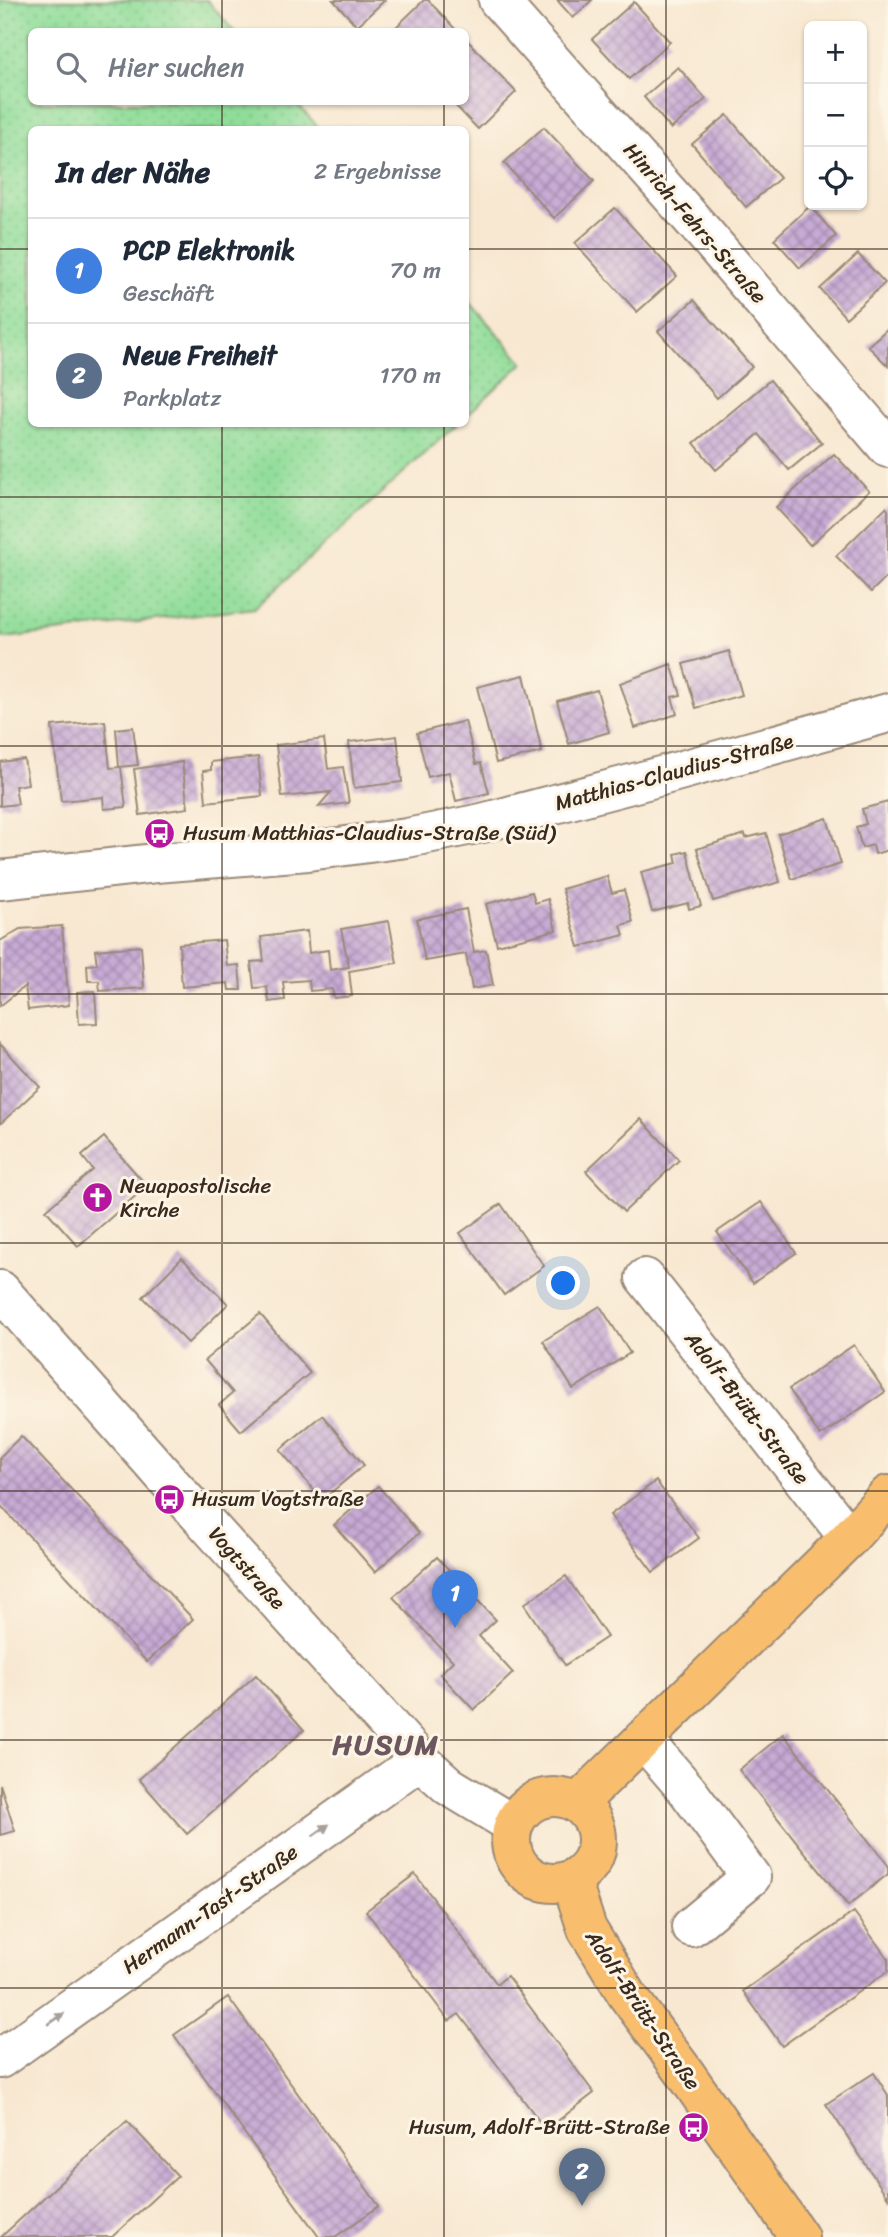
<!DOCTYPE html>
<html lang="de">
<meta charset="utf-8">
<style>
:root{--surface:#fff;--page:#f2f2f3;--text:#1f2937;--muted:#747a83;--line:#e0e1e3;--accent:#b5179e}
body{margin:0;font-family:Sriracha,sans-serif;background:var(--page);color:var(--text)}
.controls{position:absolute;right:21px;top:21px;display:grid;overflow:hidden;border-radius:10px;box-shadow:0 2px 5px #0004}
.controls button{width:63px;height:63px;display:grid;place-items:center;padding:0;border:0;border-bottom:2px solid var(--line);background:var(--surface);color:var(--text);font:35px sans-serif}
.you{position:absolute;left:564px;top:1284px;width:24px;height:24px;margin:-18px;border:5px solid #fff;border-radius:50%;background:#1a73e8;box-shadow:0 0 0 10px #1a73e833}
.badge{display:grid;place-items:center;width:46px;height:46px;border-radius:50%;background:var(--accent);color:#fff;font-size:23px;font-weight:700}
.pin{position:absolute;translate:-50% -58px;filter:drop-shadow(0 2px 4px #0008)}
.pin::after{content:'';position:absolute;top:37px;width:24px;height:21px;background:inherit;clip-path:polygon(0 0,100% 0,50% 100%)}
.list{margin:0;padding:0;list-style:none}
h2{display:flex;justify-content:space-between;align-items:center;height:91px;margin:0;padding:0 28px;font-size:30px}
h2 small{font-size:23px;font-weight:400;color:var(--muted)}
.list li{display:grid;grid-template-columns:46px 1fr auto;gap:21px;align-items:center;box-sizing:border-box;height:105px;padding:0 28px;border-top:2px solid var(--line)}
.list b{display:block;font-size:26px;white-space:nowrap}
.list p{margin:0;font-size:23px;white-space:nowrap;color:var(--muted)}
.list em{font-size:23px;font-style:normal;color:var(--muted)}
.icon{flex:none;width:38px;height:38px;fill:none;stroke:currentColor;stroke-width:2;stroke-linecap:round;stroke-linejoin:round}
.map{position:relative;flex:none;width:888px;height:2237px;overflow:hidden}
.search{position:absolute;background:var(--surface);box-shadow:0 2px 5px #0004;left:28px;top:28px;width:441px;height:77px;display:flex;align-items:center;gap:18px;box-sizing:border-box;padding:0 24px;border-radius:10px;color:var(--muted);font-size:26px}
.panel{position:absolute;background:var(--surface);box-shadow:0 2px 5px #0004;left:28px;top:126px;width:441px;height:301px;border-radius:10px}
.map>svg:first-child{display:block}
.garden{fill:url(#garden-dots);stroke:#66845c;stroke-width:2}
.building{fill:url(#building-cross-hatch)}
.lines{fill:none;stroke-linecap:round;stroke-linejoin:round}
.minor-casing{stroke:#9a8978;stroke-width:42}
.major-casing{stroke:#9a8978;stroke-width:42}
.minor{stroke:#fff;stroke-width:38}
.major{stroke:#f9be6d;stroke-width:38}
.oneway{fill:#a79f9a}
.grid{fill:none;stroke:#3b2a1e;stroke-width:2;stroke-opacity:0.55}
.labels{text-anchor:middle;stroke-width:6;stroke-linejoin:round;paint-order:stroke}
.street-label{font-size:21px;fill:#3b2a1e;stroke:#fcf5e5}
.poi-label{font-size:21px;fill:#3b2a1e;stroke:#fcf5e5;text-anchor:start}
.district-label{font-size:28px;font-weight:bold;letter-spacing:2px;fill:#6c575e;stroke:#fcf5e5}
</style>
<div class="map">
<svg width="888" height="2237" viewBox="0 0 888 2237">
<defs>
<pattern id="garden-dots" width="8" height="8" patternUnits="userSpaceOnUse" patternTransform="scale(1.75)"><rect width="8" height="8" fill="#90dd9a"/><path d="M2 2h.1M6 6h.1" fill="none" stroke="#7dbe84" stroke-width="1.8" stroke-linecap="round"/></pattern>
<pattern id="building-cross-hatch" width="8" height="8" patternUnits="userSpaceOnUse" patternTransform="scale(1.75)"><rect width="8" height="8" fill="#c7aad5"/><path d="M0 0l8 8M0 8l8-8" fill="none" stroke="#a38bac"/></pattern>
</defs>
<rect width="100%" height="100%" fill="#fcf5e5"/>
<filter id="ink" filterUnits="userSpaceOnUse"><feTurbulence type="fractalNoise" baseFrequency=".0143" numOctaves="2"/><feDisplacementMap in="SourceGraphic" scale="14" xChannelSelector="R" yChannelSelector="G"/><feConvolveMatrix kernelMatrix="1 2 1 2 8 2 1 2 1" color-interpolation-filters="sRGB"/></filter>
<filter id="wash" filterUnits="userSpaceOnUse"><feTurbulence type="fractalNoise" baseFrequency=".00686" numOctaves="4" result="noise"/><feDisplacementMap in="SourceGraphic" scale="28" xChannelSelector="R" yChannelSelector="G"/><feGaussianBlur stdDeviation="1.57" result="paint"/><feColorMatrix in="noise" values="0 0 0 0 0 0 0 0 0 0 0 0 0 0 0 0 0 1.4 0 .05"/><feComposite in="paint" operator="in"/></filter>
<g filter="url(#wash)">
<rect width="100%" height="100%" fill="#f8e8d1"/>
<!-- garden -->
<g class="garden">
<path d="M0 0H207L234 31 32 32V102H295L320 129 32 130V424H457L255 608 5 638 0 634Z"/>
<path d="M466 298 523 363 466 416Z"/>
</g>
<g id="blocks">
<!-- building -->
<g class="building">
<path d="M333 0H385L357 26Z"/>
<path d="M424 0H428L458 32H391Z"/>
<path d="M557 0H592L573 18Z"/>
<path d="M634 2 670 42 629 79 592 39Z"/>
<path d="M466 39 516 92 478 129 452 102H466Z"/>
<path d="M678 67 706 99 671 129 644 97Z"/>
<path d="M727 115 780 178 746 207 692 144Z"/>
<path d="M544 127 594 181 554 218 504 163Z"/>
<path d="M810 206 836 236 800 268 774 239Z"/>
<path d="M615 208 677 276 637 312 575 243Z"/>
<path d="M858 254 885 283 846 318 820 289Z"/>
<path d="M694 300 752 367 717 398 658 331Z"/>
<path d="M888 328V366L868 346Z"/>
<path d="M770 380 822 443 789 470 759 434 716 470 694 443Z"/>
<path d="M834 454 869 491 810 545 776 507Z"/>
<path d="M886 507 888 510V575L871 592 836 556Z"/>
<path d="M729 651 742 695 696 708 683 664Z"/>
<path d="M671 664 681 695 672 697 677 714 635 728 620 683Z"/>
<path d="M524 675 542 752 496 763 477 687Z"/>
<path d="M597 690 609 732 569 744 557 701Z"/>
<path d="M105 721 110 768 121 767 126 807 104 809 103 797 61 801 52 726Z"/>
<path d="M465 721 476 764 481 763 489 793 456 801 449 772 428 777 417 733Z"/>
<path d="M133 727 138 765 119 767 116 729Z"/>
<path d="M397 736 402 782 354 788 349 742Z"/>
<path d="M324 739 328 769 343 767 349 803 318 807 331 792 282 797 276 745Z"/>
<path d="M258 757 262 796 206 802 203 771 211 770V762Z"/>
<path d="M24 759 28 784 15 786 18 804 0 806V762Z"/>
<path d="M182 762 188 808 140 815 134 769Z"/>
<path d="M888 802V850L875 854 873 845 862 848 856 827 866 824 862 809Z"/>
<path d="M827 818 841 864 792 879 778 834Z"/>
<path d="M766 833 780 882 713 901 697 849 745 834 746 838Z"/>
<path d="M687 851 701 906 689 909 688 903 652 912 641 872 677 863 675 854Z"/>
<path d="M607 876 612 893 624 890 633 922 621 925 624 935 579 947 562 889Z"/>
<path d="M532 892 535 903 548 899 556 930 497 945 486 904Z"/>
<path d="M466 909 474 952 486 950 493 985 472 989 466 954 425 961 417 919Z"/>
<path d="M389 921 397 963 349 971 352 996 334 998 332 989 310 991 309 980 283 982 285 1000 269 1002 267 987 254 988 251 962 264 961 261 937 307 931 309 953 328 950 330 970 349 967 341 929Z"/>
<path d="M62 926 69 1005 28 1010 25 986 0 1006V941L20 929Z"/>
<path d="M224 940 227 966 239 965 241 990H229L228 983 182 987 179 944Z"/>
<path d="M141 946 144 988 100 991 99 981H88L87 965 97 964 95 950Z"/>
<path d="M95 991 97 1023 79 1024 77 992Z"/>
<path d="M0 1044 40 1087 0 1124Z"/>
<path d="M641 1119 679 1160 624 1212 586 1171Z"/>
<path d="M104 1137 147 1186 78 1246 46 1210 93 1170 82 1156Z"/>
<path d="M761 1202 796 1253 753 1283 717 1232Z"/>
<path d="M501 1204 544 1266 504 1295 460 1233Z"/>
<path d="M182 1258 228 1304 188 1343 143 1297Z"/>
<path d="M600 1306 630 1353 573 1389 543 1341Z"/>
<path d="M260 1314 310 1373 241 1431 219 1405 233 1393 205 1360Z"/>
<path d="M854 1345 885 1392 820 1436 789 1389Z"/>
<path d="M322 1415 364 1465 322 1500 280 1450Z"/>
<path d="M21 1436 193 1619 147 1662 0 1505V1457Z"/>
<path d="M656 1481 699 1538 653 1572 610 1515Z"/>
<path d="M378 1486 419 1533 375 1572 334 1525Z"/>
<path d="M437 1557 496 1620 479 1636 513 1673 474 1710 440 1674 453 1661 393 1597Z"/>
<path d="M566 1576 607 1637 565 1665 524 1604Z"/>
<path d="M256 1675 304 1730 187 1834 139 1779Z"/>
<path d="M783 1734 888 1865V1874L848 1906 739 1770Z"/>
<path d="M0 1784 15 1831 0 1835Z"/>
<path d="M415 1874 497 1984 507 1976 594 2093 546 2130 459 2014 449 2021 366 1911Z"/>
<path d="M854 1912 888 1959V1971L782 2046 743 1991Z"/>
<path d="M228 1997 379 2206 335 2237H319L174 2035Z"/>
<path d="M874 2073 888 2095V2198L826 2104Z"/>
<path d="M127 2121 178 2176 112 2237H1Z"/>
</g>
</g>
</g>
<g filter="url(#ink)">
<use href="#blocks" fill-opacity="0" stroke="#9a8978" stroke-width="2"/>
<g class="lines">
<defs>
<g id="minor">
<path d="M498 0 705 234 888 448"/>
<path d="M0 880 156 863 308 851 407 838 482 823 650 779 888 713"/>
<path d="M645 1278 849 1538"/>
<path d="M0 1290 172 1485 420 1760 449 1786 512 1824"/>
<path d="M643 1739 687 1790 751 1877 691 1927"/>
<path d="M0 2059 420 1760"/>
</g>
<g id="major">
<circle cx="554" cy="1840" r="43"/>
<path d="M578 1803 849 1538 888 1495"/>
<path d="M571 1880 587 1929 628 1996 685 2073 799 2237"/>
</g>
</defs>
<!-- minor casing -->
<use href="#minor" class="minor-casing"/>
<!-- major casing -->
<use href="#major" class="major-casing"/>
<!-- minor -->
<use href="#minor" class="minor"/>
<!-- major -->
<use href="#major" class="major"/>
</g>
<!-- one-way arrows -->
<defs><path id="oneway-solid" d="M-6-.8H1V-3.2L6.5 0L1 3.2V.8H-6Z" transform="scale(1.75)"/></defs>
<g class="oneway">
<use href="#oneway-solid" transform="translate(321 1830) rotate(-35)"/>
<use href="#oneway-solid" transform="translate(56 2019) rotate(-35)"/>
</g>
</g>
<!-- grid -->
<path class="grid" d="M222 0V32M444 0V32M666 0V2237M222 102V130M444 102V130M0 249H32M466 249H888M222 424V2237M444 424V2237M0 497H888M0 746H888M0 994H888M0 1243H888M0 1491H888M0 1740H888M0 1988H888"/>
<!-- icons -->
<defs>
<symbol id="bus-disc" viewBox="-11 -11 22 22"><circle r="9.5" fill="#b5179e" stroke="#fcf5e5"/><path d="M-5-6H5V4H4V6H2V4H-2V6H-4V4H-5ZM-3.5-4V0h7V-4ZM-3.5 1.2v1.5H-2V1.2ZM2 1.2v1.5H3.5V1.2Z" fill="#fff"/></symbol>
<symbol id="church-disc" viewBox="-11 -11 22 22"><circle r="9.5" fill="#b5179e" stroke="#fcf5e5"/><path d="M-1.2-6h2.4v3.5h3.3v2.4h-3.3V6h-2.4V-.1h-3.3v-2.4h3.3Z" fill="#fff"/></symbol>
</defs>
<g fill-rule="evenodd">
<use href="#bus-disc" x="142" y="816" width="35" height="35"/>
<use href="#church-disc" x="80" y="1180" width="35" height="35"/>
<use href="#bus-disc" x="152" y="1482" width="35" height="35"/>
<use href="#bus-disc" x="676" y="2110" width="35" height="35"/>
</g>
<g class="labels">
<!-- street labels -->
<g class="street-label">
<text transform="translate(695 223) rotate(49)" y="7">Hinrich-Fehrs-Straße</text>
<text transform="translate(674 772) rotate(-15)" y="7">Matthias-Claudius-Straße</text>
<text transform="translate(747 1408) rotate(52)" y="7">Adolf-Brütt-Straße</text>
<text transform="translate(247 1568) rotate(48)" y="7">Vogtstraße</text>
<text transform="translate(210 1909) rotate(-35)" y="7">Hermann-Tast-Straße</text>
<text transform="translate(643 2010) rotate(56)" y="7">Adolf-Brütt-Straße</text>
</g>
<!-- poi labels -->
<g class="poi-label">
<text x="183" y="840">Husum Matthias-Claudius-Straße (Süd)</text>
<text x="120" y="1193">Neuapostolische<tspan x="120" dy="24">Kirche</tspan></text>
<text x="192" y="1506">Husum Vogtstraße</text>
<text x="670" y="2134" text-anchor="end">Husum, Adolf-Brütt-Straße</text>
</g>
<!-- district labels -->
<g class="district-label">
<text x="386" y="1754">HUSUM</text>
</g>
</g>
</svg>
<div class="controls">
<button>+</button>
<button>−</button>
<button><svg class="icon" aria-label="locate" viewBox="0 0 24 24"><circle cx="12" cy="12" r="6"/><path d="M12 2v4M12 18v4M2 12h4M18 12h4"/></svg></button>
</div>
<div class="you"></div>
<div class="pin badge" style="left:455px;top:1628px;background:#3f7fe0">1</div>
<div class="pin badge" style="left:582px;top:2206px;background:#5c6f8a">2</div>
<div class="search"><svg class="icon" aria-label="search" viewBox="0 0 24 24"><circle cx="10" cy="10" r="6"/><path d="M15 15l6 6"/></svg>Hier suchen</div>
<section class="panel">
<h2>In der Nähe<small>2 Ergebnisse</small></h2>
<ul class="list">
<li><span class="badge" style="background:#3f7fe0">1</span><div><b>PCP Elektronik</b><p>Geschäft</p></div><em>70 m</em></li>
<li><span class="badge" style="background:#5c6f8a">2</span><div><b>Neue Freiheit</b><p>Parkplatz</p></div><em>170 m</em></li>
</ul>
</section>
</div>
